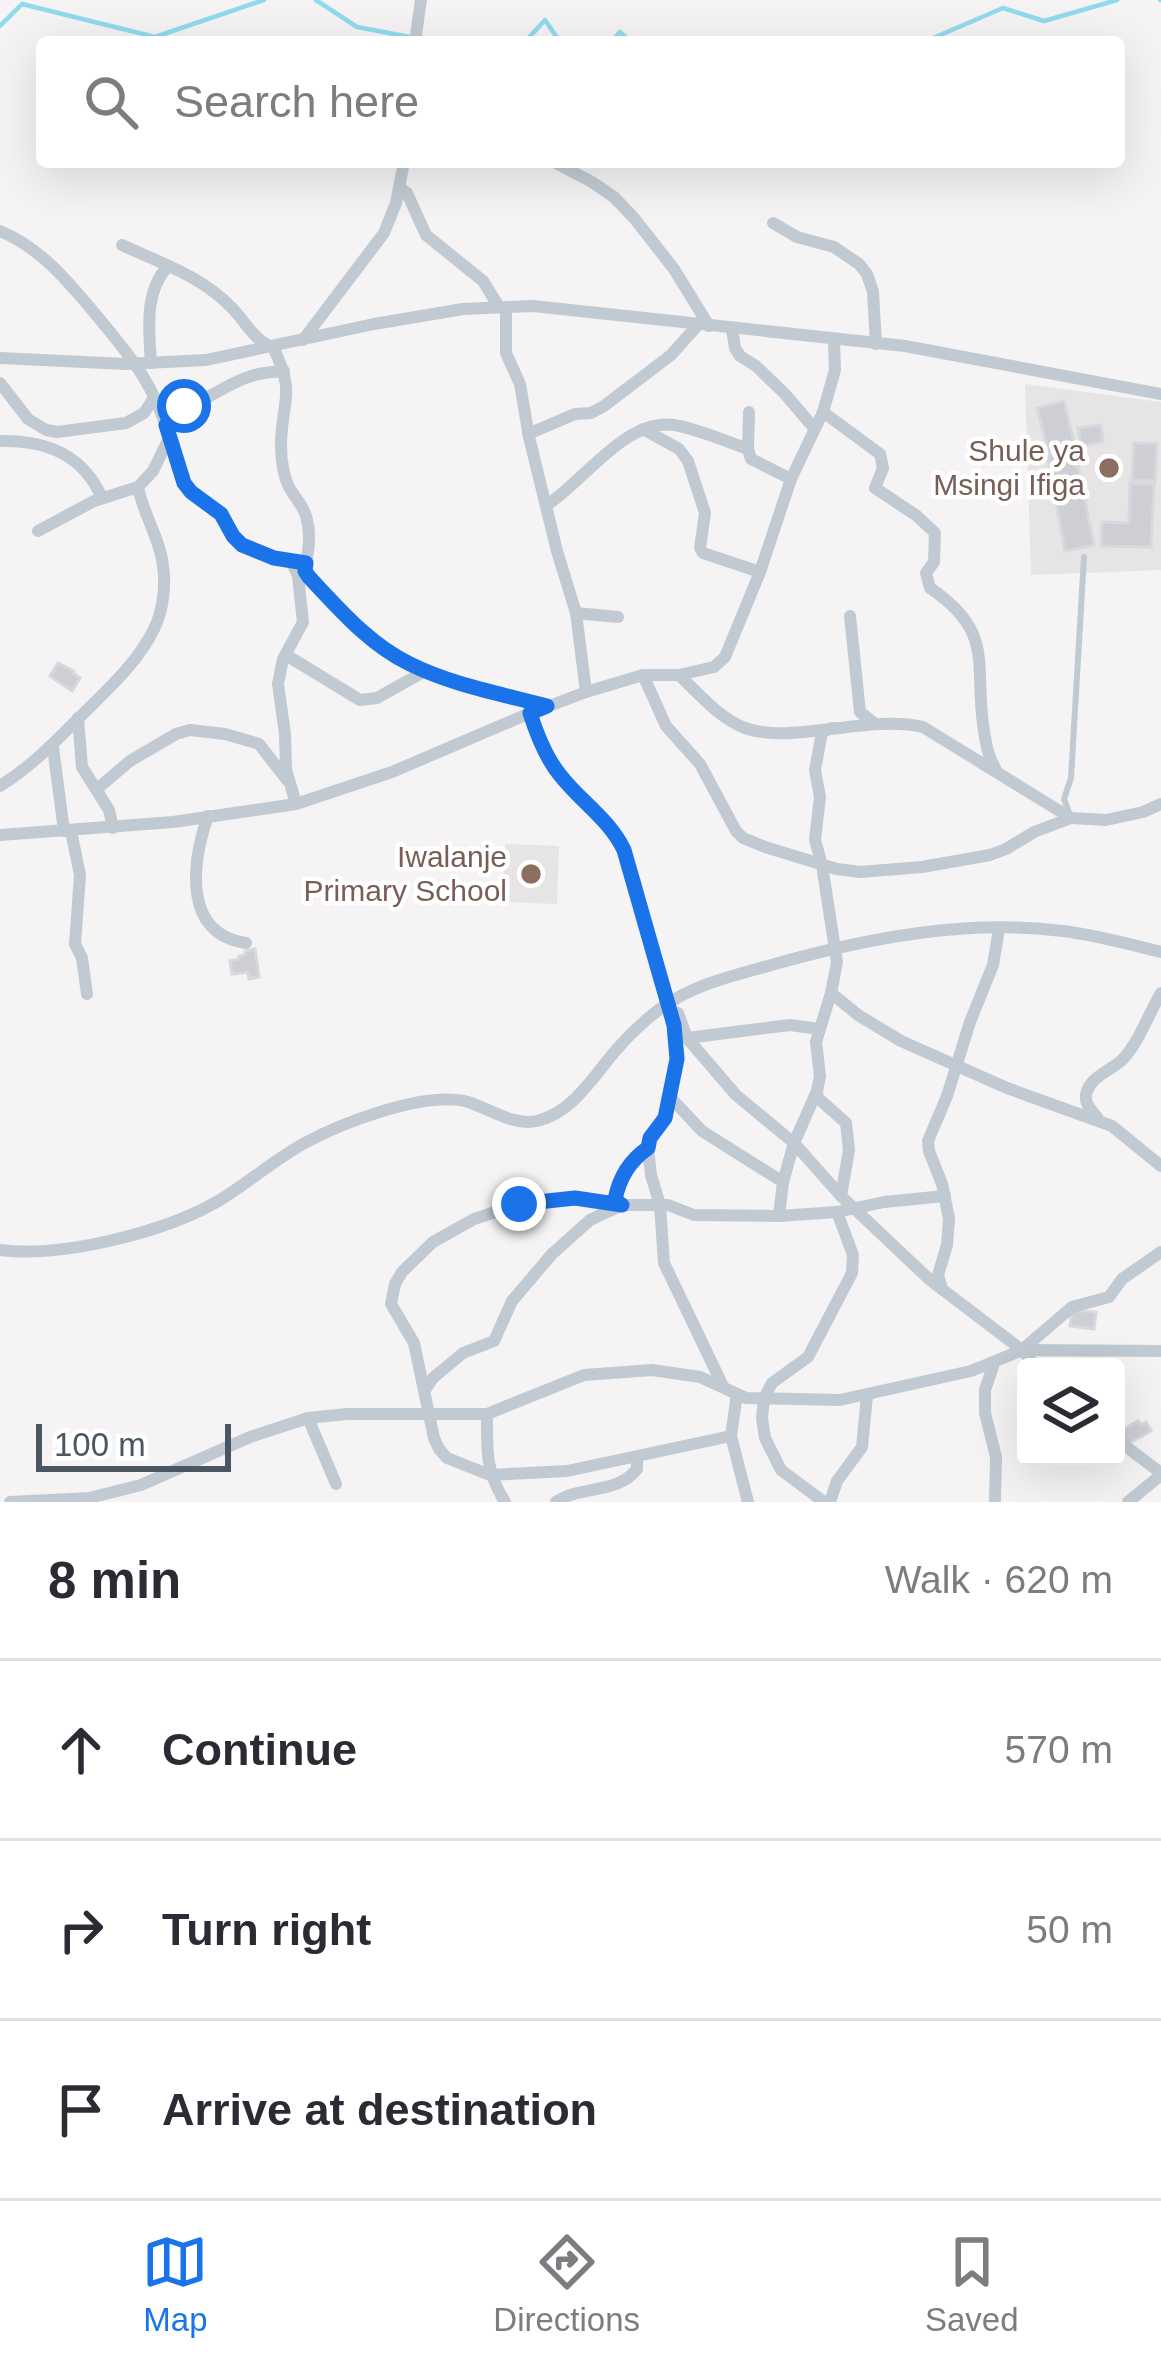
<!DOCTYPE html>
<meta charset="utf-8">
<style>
:root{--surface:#fff;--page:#f7f7f7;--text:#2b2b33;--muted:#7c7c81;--line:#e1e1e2;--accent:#1a73e8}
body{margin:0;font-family:Helvetica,sans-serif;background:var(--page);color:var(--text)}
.controls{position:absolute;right:36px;bottom:36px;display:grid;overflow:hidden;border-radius:12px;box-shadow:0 12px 48px #0002}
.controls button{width:108px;height:108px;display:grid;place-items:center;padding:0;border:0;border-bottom:3px solid var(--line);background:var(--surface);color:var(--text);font:60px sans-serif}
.scale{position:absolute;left:36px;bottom:30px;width:195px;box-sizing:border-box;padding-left:12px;border:6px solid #4a5661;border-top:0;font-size:33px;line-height:42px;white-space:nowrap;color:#4a5661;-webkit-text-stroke:9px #fff;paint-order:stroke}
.stop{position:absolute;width:36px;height:36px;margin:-27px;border:9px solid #1a73e8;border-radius:50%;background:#fff}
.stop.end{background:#1a73e8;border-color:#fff;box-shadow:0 3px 12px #0008}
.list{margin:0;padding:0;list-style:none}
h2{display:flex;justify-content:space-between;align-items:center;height:156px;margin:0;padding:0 48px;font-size:51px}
h2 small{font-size:39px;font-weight:400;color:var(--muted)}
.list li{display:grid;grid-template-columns:78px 1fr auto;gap:36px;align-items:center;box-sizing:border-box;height:180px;padding:0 48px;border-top:3px solid var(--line)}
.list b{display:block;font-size:45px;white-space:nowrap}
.list em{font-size:39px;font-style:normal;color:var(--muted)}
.icon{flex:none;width:66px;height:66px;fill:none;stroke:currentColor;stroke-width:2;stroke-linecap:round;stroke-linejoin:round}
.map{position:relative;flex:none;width:1161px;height:1502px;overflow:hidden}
.search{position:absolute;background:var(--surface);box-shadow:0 12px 48px #0002;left:36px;right:36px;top:36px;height:132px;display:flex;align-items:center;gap:30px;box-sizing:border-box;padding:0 42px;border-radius:12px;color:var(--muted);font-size:45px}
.sheet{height:696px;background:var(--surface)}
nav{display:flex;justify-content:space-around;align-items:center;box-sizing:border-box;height:168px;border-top:3px solid var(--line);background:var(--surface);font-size:33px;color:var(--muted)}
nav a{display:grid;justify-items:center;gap:6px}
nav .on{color:var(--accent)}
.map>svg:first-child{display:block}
.education{fill:#e6e4e5}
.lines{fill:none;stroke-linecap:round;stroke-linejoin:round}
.stream{stroke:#90daee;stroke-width:4.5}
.building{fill:#cdcfd5;stroke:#d7d9de;stroke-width:3}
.lane{stroke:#c1cad2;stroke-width:6}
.street{stroke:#c1cad2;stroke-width:12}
.route{stroke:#1a73e8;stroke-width:15}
.education-dot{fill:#8d6e63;stroke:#fff;stroke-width:4.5}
.labels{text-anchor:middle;stroke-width:9;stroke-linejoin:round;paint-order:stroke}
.education-label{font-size:30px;fill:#785e54;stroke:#fff;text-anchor:end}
</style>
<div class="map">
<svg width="1161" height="1502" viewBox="0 0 1161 1502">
<rect width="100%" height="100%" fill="#f5f3f3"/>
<!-- education -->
<g class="education">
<path d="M1025 384 1161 402V570L1031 575Z"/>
<path d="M505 844 559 846 557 904 502 902Z"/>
</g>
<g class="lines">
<!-- stream -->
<g class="stream">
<path d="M316 0 357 27 415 38"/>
<path d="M1160 0H1161"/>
<path d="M0 26 22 4 155 37 264 0"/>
<path d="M525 42 545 20 560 42"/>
<path d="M611 42 620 32 631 42"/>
<path d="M924 42 1003 8 1044 21 1117 0"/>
</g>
</g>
<!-- building -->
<g class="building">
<path d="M1064 401 1075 447 1049 453 1037 408Z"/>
<path d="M1101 425 1103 442 1081 446 1078 428Z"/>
<path d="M1134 443 1157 444 1155 481 1132 480Z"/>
<path d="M1075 450 1094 545 1065 551 1047 456Z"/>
<path d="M1130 483 1154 484 1151 547 1101 546 1102 522 1129 523Z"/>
<path d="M58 663 74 671 73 673 80 678 72 691 50 676Z"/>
<path d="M255 949 259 977 249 979 248 972 232 974 230 961 239 959V956L245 955V951Z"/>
<path d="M1072 1310 1096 1312 1094 1329 1070 1326Z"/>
<path d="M1138 1421 1141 1425 1146 1422 1151 1431 1127 1444 1120 1431Z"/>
</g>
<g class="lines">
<!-- lane -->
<path class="lane" d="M1070 815 1064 799 1071 778 1084 557"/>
<!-- street -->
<g class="street">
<path d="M415 42 421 0"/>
<path d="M554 162 592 182 614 197 634 218 674 269 709 326"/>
<path d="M400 188 407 193 426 235 483 281 499 307"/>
<path d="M773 223 797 237 834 247 859 264 867 274 873 292 876 344"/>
<path d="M0 231C39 247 66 279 92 310 126 351 156 384 169 438L153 471 138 487C143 514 160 538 163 566 166 585 163 611 154 629 138 662 109 688 83 714 53 743 36 763 0 786"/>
<path d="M122 245C160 263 202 276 232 308 246 322 254 341 273 347 297 396 281 400 281 447 281 460 284 481 292 492 297 500 303 506 306 516 312 536 308 551 305 571L309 577C339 609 369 644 409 664 451 685 501 694 546 706"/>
<path d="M506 307V353L520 384 529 437 557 551 576 613 586 692"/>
<path d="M732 329 735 348 740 356 756 366 785 394 814 428"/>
<path d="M303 340 384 233 396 203 404 162"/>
<path d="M0 358 126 364 206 360 374 324 463 309 533 306 905 346 1161 394"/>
<path d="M151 363C149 331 144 293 167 267"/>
<path d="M0 383 28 419 46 430 57 432 126 423 144 413 154 398"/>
<path d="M749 412 748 449 751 459 791 479"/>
<path d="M823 412 880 454 883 468 875 488 917 516 935 533 934 562 926 573 930 588C997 633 973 666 984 731 986 744 988 756 995 768"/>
<path d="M166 425C176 407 187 408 204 399 236 382 246 373 284 371"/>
<path d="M643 429 679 449 688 461 705 513 700 548 703 553 760 572"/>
<path d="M528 434 575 414 591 413 604 406 671 355 697 326"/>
<path d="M169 438 183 483 191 492 221 514 233 537 242 545 274 558 299 563"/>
<path d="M0 441C46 440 83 454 102 498"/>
<path d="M547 505C584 481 626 418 674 425 699 429 724 441 748 449"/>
<path d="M38 531 94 501 138 487"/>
<path d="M292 563 298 576 303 622 283 659 278 684 285 734 286 769 296 804"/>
<path d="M576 613 618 617"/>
<path d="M850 616 860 712 874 723"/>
<path d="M286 655 360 700 377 698 425 671"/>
<path d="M643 675 666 726 700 764 736 831 743 838 765 847 837 869 860 872 922 867 990 855 1006 849 1034 832 1071 818"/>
<path d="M679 675C698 693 720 719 745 728 794 745 867 714 923 727L1071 818 1106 820 1143 812 1161 804"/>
<path d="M529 713 545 751 562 778 606 822 619 840 635 882 651 950 674 1026 677 1059 665 1118 650 1138 648 1148 651 1175 660 1205 664 1263 723 1386"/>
<path d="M78 718 82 767 109 810 113 828"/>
<path d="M53 747 64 831"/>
<path d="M97 789 130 761 176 734 190 730 225 734 259 744 287 780"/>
<path d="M208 816C192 862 182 934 246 943"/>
<path d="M71 831 80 875 75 944 82 958 87 994"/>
<path d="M0 835 173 822 296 804 392 772 523 716 586 692 643 675H679L714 667 725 657 760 572 791 479 823 412 835 370 834 341"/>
<path d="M831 993 858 1015 901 1041 1007 1088 1112 1126 1161 1166"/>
<path d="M678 1013 687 1038 736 1095 794 1143 841 1196 930 1280 1022 1350 1036 1367"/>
<path d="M687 1038 790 1025 819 1029"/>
<path d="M817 1091 818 1098 846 1123 849 1150 841 1196"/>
<path d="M671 1098 702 1131 783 1182"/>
<path d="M1097 1117C1090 1109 1083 1102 1087 1091 1092 1076 1112 1070 1123 1059 1140 1040 1148 1015 1161 993"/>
<path d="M779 1216 783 1182 794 1143 817 1091 820 1076 816 1042 831 993 837 962 822 865 815 840 820 797 815 770 822 732 832 728"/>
<path d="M0 1250C62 1258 166 1232 220 1200 248 1183 274 1160 303 1144 341 1123 426 1090 468 1102 490 1109 513 1126 537 1121 573 1113 595 1074 617 1049 631 1033 647 1018 664 1006 697 983 737 975 775 964 867 938 967 919 1063 931 1096 935 1129 944 1161 952"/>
<path d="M942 1289 938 1275 947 1245 949 1219 942 1184 929 1151 928 1141 947 1096 970 1022 993 965 999 929"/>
<path d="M1023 1349 1072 1307 1109 1297 1122 1279 1161 1252"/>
<path d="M994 1363 985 1390V1413L996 1457 995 1502"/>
<path d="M425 1390 433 1378 463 1353 494 1341 512 1301 552 1254 590 1220 622 1205 615 1200C619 1178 629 1161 648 1148"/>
<path d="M737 1394 731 1436 748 1502"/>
<path d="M487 1414C487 1450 485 1470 505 1502"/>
<path d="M308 1418 336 1484"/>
<path d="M731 1436 567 1471 490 1475 447 1458 439 1449 434 1438 414 1343 391 1304 395 1284 402 1272 433 1242 474 1219 519 1204 575 1197 622 1205H668L694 1215 779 1216 837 1212 884 1202 945 1196"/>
<path d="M1116 1439 1161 1473"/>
<path d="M10 1502 89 1498 141 1485 250 1437 308 1418 347 1414H487L584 1375 652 1370 700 1377 746 1398 840 1400 971 1371 1022 1350 1161 1351"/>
<path d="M556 1502C580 1485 617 1495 637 1469V1457"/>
<path d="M824 1502 781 1470 765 1438 762 1418 764 1398 772 1383 808 1357 852 1273 853 1255 837 1212"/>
<path d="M830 1502 837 1481 862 1447 867 1396"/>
<path d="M1128 1502 1161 1475"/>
</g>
</g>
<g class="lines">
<!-- route -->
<path class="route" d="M184 406 176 411 166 425 184 483 191 492 221 514 233 536 242 545 274 558 306 563 305 571 309 577C339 609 370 645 410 664 452 685 502 694 547 706L530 713C537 735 546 758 560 775 581 802 609 819 624 850L674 1025 677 1059 665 1118 650 1138 648 1148C629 1161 619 1178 615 1200L622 1205 575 1198 519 1204"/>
</g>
<!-- markers -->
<g class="education-dot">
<circle cx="1109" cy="468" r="12"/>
<circle cx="531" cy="874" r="12"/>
</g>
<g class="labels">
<!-- education labels -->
<g class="education-label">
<text x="1085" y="461">Shule ya<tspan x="1085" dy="34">Msingi Ifiga</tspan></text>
<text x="507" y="867">Iwalanje<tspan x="507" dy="34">Primary School</tspan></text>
</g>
</g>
</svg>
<div class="controls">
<button><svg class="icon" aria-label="layers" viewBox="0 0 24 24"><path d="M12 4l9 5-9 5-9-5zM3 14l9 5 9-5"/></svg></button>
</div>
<div class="scale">100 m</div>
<div class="stop" style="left:184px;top:406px"></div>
<div class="stop end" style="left:519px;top:1204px"></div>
<div class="search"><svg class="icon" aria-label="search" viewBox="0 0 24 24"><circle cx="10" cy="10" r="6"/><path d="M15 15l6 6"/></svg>Search here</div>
</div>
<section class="sheet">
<h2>8 min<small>Walk · 620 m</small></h2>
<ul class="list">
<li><svg class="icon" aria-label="ahead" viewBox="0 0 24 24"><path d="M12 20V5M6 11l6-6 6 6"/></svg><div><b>Continue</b></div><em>570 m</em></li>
<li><svg class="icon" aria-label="right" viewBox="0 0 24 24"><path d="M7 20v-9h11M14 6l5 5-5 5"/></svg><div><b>Turn right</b></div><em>50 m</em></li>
<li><svg class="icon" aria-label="arrive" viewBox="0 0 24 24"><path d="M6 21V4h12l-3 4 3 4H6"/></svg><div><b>Arrive at destination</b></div></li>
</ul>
</section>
<nav>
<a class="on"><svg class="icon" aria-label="map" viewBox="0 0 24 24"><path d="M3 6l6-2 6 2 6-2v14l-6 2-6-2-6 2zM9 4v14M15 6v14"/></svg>Map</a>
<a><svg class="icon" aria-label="directions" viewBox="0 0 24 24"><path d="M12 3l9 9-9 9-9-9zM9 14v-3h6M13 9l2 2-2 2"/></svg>Directions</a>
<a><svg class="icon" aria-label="saved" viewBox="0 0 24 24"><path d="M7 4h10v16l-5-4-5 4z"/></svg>Saved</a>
</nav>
